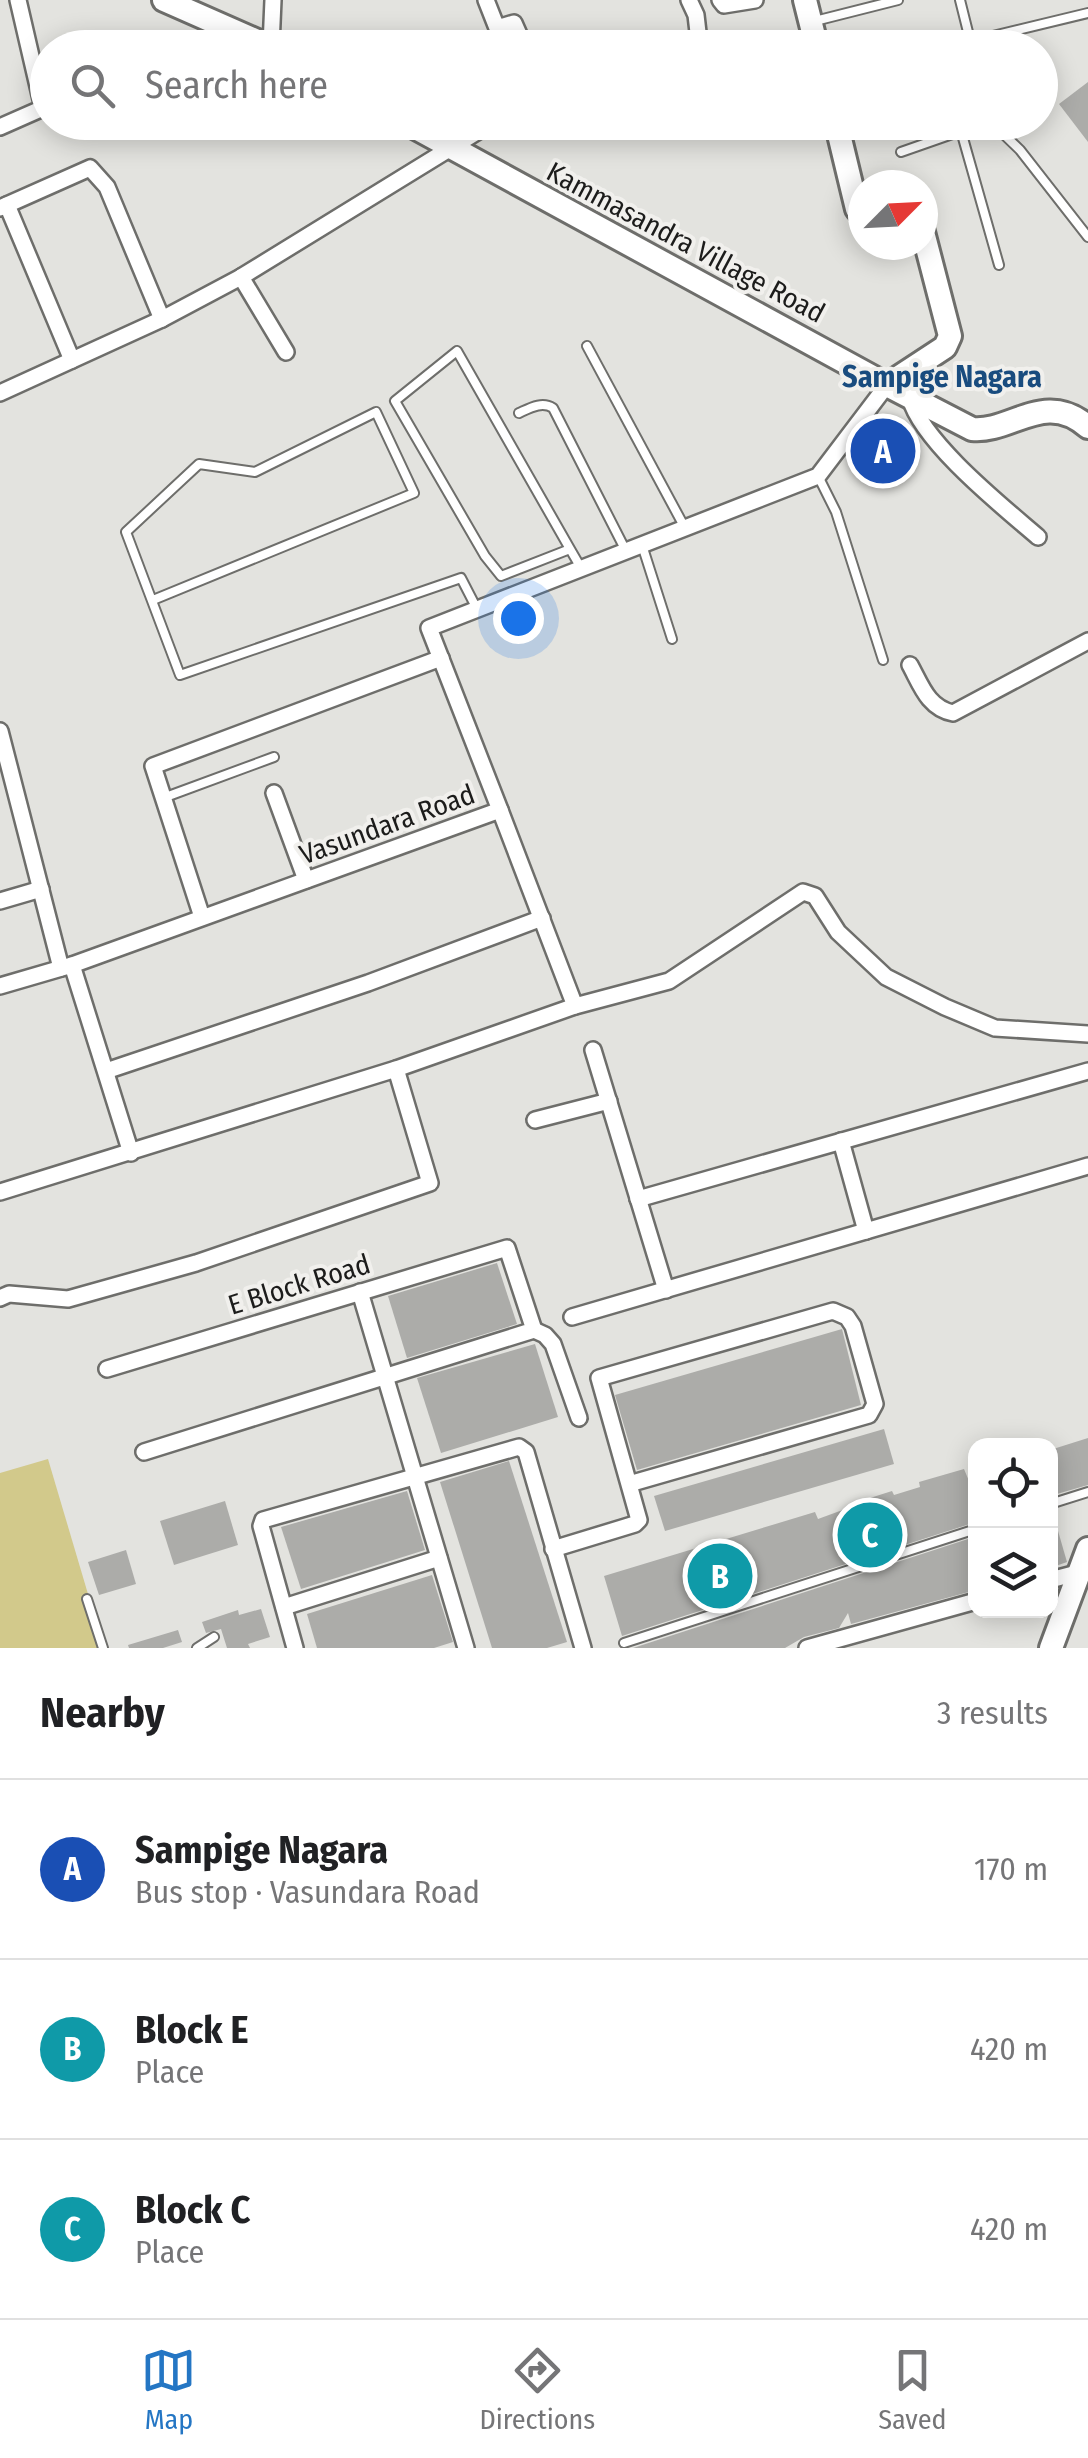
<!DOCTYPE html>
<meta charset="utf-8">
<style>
:root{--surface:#fff;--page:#f2f2f2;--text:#202124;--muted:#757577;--line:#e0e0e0;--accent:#2476c4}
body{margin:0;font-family:"Fira Sans Condensed",sans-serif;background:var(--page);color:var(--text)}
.controls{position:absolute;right:30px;bottom:30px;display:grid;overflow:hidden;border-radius:20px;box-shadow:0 5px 25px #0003}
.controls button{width:90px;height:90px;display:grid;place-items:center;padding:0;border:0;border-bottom:2px solid var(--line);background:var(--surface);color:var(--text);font:50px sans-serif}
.compass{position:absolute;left:848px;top:170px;width:90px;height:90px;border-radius:50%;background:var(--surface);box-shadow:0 5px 25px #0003;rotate:66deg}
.you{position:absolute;left:518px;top:618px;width:35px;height:35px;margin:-25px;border:8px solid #fff;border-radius:50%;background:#1a73e8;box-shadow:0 0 0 15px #1a73e833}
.badge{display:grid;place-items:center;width:65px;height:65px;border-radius:50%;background:var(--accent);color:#fff;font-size:32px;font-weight:700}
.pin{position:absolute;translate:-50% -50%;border:5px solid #fff;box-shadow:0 2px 10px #0006}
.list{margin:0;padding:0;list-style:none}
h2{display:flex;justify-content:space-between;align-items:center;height:130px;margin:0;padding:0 40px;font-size:42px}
h2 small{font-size:32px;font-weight:400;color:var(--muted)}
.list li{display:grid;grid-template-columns:65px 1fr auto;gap:30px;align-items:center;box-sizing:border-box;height:180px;padding:0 40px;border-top:2px solid var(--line)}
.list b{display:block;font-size:38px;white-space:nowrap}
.list p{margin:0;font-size:32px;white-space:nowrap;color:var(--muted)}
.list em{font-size:32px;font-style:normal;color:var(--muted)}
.icon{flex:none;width:55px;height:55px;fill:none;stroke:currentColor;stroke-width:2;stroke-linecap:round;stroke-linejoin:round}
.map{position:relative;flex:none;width:1088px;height:1648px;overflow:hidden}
.search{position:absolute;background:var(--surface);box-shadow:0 5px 25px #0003;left:30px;right:30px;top:30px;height:110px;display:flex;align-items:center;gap:25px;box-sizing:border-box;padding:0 35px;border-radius:55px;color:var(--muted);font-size:38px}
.sheet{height:670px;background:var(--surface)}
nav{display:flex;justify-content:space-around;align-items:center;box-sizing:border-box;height:140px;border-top:2px solid var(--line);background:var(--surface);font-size:28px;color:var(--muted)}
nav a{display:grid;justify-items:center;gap:5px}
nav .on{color:var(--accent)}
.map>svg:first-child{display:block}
.green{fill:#d2c98b}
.building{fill:#acaca9}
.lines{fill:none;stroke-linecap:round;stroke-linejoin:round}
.lane-casing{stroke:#6e6e6b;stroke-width:12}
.street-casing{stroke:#6e6e6b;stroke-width:20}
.secondary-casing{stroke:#6e6e6b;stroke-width:28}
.lane{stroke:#fff;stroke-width:8}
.street{stroke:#fff;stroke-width:15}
.secondary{stroke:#fff;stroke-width:22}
.labels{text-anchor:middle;stroke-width:8;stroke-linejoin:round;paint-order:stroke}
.street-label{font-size:28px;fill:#1c1c1b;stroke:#f1f0ed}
.neighbourhood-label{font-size:30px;font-weight:bold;fill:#194c7f;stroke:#f1f0ed}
</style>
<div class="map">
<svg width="1088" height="1648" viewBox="0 0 1088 1648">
<rect width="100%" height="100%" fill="#e3e3df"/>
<!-- green -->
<path class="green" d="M48 1459 104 1648H0V1473Z"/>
<!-- building -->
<g class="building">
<path d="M1088 82V142L1059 104Z"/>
<path d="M497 1263 517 1324 407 1358 388 1296Z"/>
<path d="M842 1329 861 1405 637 1470 615 1395Z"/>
<path d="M535 1344 558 1417 441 1453 417 1378Z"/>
<path d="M884 1429 894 1464 665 1531 654 1496Z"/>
<path d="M1088 1438V1485L1050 1496V1450Z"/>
<path d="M509 1461 567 1642 547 1648H492L440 1482Z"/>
<path d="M964 1469 969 1481 976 1478V1522L622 1636 604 1576 815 1512 818 1519 848 1508V1505L892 1491 894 1495 920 1487 919 1482Z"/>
<path d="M407 1491 425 1550 301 1589 281 1527Z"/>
<path d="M225 1501 238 1545 174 1565 160 1521Z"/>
<path d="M1054 1517 1067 1562 1050 1568V1518Z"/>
<path d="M968 1539 976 1562V1590L851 1624 848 1613 839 1628 804 1637 785 1648H633Z"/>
<path d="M126 1550 136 1584 99 1595 88 1562Z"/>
<path d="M432 1575 453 1642 434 1648H317L307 1614Z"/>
<path d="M261 1609 270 1637 248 1644 250 1648H227L221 1629 206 1633 202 1622 238 1610 239 1615Z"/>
<path d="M178 1630 182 1642 163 1648H129L128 1645Z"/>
</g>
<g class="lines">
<defs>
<g id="lane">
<path d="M960 0 972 48"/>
<path d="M815 21 898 0"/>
<path d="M943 48 1088 13"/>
<path d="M989 122 961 131 999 265"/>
<path d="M991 122 1020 150 1088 237"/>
<path d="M901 152 961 131"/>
<path d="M587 346 685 528"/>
<path d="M519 413C530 408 542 401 553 408L626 551"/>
<path d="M818 476 836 512 883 660"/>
<path d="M642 545 672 639"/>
<path d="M570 549 501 576 485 556 395 401 457 351 570 549 581 568"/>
<path d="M153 600 414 493 376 412 255 472 199 464 126 532 180 675 461 578 477 609"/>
<path d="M163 798 274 757"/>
<path d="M1050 1504 1088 1492"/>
<path d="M87 1599 103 1648"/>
<path d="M624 1643 976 1529"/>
<path d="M197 1648 214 1637"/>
</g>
<g id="street">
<path d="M486 0 497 28 514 23 525 48"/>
<path d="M689 0 696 15 699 41 691 48"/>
<path d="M720 0 724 5 755 0"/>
<path d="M271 46 273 0"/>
<path d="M0 127 43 108 18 0"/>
<path d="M7 205 72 360"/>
<path d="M0 208 90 168 107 187 162 319"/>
<path d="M241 277 286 352"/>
<path d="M0 393 162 319 241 277 493 122"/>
<path d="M910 398C922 442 1002 506 1038 537"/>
<path d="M910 665C921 685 928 708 953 713L1088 641"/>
<path d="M0 731 61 968"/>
<path d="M274 793 306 880"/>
<path d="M500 810 575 1006"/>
<path d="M0 901 41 889"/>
<path d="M202 917 153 766 441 658"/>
<path d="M72 965 131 1153"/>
<path d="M0 986 72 965 500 810 429 628 818 476 887 385"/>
<path d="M593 1050 666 1290"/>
<path d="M106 1071 368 983 542 918"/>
<path d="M535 1120 609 1101"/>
<path d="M841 1141 866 1231"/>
<path d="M0 1192 396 1069 575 1006 669 981 803 892 815 896 838 932 886 977 945 1007 995 1028 1088 1034"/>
<path d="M638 1199 1088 1071"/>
<path d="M360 1292 466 1648"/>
<path d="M0 1298 9 1294 68 1299 196 1263 430 1183 396 1069"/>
<path d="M572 1317 1088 1166"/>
<path d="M534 1330 545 1335 553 1344 579 1418"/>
<path d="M107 1369 507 1248 534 1330 144 1452"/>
<path d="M553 1549 635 1524 639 1520 599 1378 833 1311 847 1317 853 1326 875 1404 869 1415 629 1484"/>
<path d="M1050 1580 1081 1572"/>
<path d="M284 1607 439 1558"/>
<path d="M295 1648 261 1526 263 1520 519 1447 526 1452 583 1648"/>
<path d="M807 1648 976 1601"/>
</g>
<g id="secondary">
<path d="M164 0 273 48"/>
<path d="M805 0 817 48"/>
<path d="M405 122 887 385"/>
<path d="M836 122 857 209 863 216"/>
<path d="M923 232 950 336 945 347 887 385 972 429C1011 433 1045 389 1088 427"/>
<path d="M1051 1648 1088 1549"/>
</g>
</defs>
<!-- lane casing -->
<use href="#lane" class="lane-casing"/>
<!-- street casing -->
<use href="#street" class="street-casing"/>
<!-- secondary casing -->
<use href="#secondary" class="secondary-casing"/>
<!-- lane -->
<use href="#lane" class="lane"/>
<!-- street -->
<use href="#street" class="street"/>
<!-- secondary -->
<use href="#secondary" class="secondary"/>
</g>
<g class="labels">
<!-- street labels -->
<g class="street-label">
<text transform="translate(686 242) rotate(28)" y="10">Kammasandra Village Road</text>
<text transform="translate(387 824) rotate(-20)" y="10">Vasundara Road</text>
<text transform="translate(299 1284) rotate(-17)" y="10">E Block Road</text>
</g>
<!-- neighbourhood labels -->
<g class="neighbourhood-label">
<text x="942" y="387">Sampige Nagara</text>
</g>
</g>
</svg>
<div class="controls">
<button><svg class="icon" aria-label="locate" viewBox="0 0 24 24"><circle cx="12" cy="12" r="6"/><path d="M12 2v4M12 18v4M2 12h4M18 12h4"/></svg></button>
<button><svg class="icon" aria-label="layers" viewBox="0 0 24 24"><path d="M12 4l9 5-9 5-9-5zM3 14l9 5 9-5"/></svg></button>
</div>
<svg class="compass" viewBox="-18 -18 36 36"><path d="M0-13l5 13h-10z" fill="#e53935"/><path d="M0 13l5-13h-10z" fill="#757577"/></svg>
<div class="you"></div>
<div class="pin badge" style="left:883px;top:451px;background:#1a4fb4">A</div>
<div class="pin badge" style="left:720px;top:1576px;background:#0f9aa8">B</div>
<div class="pin badge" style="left:870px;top:1535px;background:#0f9aa8">C</div>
<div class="search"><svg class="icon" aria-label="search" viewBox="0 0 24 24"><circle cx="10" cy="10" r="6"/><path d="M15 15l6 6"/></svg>Search here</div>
</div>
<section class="sheet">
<h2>Nearby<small>3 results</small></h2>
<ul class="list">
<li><span class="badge" style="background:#1a4fb4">A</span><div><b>Sampige Nagara</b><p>Bus stop · Vasundara Road</p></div><em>170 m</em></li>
<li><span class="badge" style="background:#0f9aa8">B</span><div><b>Block E</b><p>Place</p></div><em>420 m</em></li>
<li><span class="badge" style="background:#0f9aa8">C</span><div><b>Block C</b><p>Place</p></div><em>420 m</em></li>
</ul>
</section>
<nav>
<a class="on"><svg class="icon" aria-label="map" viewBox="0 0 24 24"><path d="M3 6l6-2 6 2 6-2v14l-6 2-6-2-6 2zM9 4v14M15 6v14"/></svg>Map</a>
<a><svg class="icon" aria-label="directions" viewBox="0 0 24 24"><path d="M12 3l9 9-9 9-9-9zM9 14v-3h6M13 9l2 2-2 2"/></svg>Directions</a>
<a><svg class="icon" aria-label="saved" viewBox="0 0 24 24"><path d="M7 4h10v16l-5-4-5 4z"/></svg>Saved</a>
</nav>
